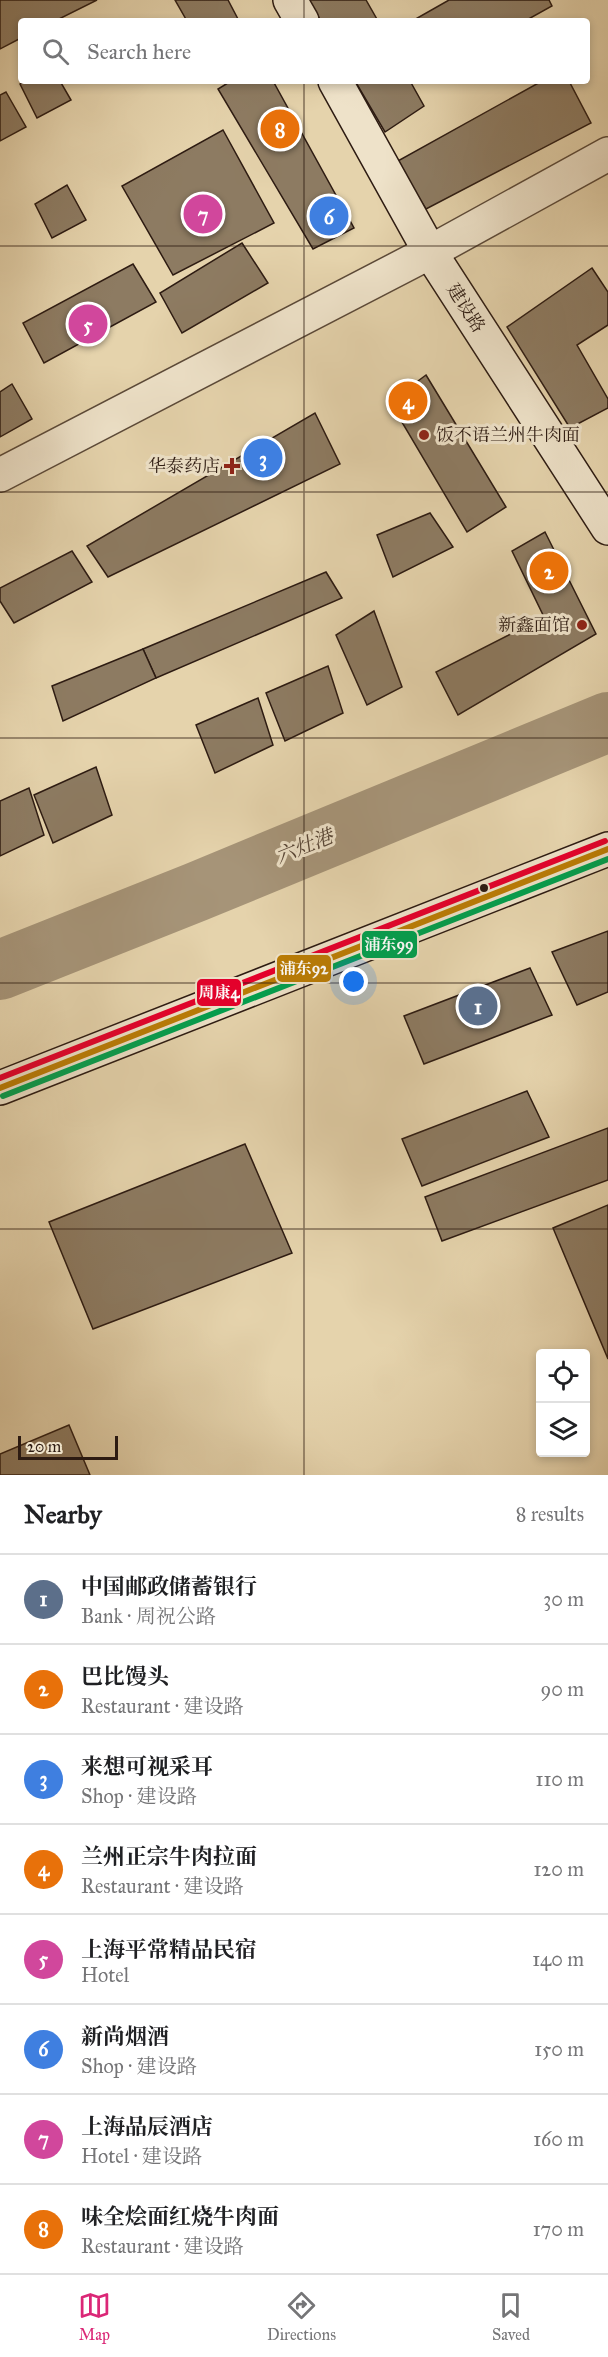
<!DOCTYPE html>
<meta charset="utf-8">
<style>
:root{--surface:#fff;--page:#f6f6f6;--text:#202124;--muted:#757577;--line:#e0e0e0;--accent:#db2777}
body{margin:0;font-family:"IM FELL Great Primer","Noto Serif SC",serif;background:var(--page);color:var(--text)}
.controls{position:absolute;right:18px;bottom:18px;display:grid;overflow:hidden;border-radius:6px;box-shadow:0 3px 9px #0003}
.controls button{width:54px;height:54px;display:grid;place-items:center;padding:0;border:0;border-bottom:2px solid var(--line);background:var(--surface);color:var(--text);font:30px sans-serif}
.scale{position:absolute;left:18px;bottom:15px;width:100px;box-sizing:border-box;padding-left:6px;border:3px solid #2d1b12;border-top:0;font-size:16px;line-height:21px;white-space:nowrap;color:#2d1b12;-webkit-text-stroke:4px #eee2c9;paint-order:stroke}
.you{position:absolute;left:354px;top:982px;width:21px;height:21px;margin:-15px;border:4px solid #fff;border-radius:50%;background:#1a73e8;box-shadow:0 0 0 9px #1a73e833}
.badge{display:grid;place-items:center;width:39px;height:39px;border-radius:50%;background:var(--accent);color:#fff;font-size:20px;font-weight:700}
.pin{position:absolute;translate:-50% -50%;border:3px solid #fff;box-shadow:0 2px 6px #0006}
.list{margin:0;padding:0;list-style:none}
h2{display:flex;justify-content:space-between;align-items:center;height:78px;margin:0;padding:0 24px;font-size:26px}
h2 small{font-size:20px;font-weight:400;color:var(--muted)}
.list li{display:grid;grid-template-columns:39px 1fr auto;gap:18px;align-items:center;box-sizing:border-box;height:90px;padding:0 24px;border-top:2px solid var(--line)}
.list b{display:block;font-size:22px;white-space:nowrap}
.list p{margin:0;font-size:20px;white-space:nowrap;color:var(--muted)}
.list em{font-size:20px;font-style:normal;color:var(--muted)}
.icon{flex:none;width:33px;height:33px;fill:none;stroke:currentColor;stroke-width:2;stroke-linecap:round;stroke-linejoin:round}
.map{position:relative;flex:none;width:608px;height:1475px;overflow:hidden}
.search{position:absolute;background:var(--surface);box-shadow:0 3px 9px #0003;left:18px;right:18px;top:18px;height:66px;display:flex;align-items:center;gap:15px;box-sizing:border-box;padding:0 21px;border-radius:6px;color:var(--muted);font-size:22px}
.sheet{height:798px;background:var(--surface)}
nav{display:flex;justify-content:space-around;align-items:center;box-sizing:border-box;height:84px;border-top:2px solid var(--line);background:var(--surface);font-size:16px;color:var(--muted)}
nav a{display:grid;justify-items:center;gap:3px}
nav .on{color:var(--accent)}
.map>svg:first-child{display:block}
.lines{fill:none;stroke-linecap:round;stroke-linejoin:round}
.river{stroke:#a69478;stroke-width:60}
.building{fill:#8d7b62;stroke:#2d1b12;stroke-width:1.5}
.street-casing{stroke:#5b4938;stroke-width:36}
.secondary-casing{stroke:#2d1b12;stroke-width:36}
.street{stroke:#eee2c9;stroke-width:33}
.secondary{stroke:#eee2c9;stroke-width:33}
.bus-1-casing{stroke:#eee2c9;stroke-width:10}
.bus-2-casing{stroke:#eee2c9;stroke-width:10}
.bus-3-casing{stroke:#eee2c9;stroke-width:10}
.bus-1{stroke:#ba7c05;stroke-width:6}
.bus-2{stroke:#029f4e;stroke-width:6}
.bus-3{stroke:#e4002b;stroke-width:6}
.grid{fill:none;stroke:#2d1b12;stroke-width:1.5;stroke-opacity:0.55}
.poi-dot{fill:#8f2418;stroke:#eee2c9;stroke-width:2}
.bus-dot{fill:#2d1b12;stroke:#eee2c9;stroke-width:2}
.labels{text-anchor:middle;stroke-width:6;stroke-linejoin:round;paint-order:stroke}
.street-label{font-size:18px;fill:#2d1b12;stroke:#eee2c9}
.poi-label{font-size:18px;fill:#2d1b12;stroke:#eee2c9;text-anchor:end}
.water-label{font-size:20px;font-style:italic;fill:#574536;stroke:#eee2c9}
.line-badge{stroke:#eee2c9;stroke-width:2}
.badge-label{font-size:16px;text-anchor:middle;font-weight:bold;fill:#fff}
</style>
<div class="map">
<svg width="608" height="1475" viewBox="0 0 608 1475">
<rect width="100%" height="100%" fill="#e5d3ac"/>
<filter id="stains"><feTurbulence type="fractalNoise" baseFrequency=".00333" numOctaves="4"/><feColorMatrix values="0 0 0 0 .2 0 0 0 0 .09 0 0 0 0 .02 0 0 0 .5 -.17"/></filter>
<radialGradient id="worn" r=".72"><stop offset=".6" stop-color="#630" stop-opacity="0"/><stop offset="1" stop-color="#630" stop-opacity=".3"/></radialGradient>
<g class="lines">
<!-- river -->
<path class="river" d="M0 970 196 892 608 722"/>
</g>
<!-- building -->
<g class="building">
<path d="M0 0H97L55 21H21V38L0 49Z"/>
<path d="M175 0H228L239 21H187Z"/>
<path d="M309 0H366L378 21H321Z"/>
<path d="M449 0H549L552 6 525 21H412Z"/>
<path d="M25 81H60L71 100 37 118 20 84Z"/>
<path d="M231 81H273L354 228 313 249 218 89Z"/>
<path d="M355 81H410L424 106 385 132Z"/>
<path d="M542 81H569L591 123 426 209 396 162Z"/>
<path d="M6 92 26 127 0 141V95Z"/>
<path d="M223 130 274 223 173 275 122 186Z"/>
<path d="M67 185 86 220 52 238 35 204Z"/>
<path d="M242 243 268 283 182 333 160 293Z"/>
<path d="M133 264 156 302 44 363 23 323Z"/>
<path d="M592 268 608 292V325L577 345 608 399V408L570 428 507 327Z"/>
<path d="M426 375 506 507 467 532 390 402Z"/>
<path d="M12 384 32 419 0 437V392Z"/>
<path d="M315 413 340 464 108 577 87 546Z"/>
<path d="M430 513 453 547 393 577 377 535Z"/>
<path d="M545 532 596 634 458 715 436 672 544 617 512 551Z"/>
<path d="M72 551 92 582 14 623 0 601V588Z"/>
<path d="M326 572 342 598 156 678 143 649Z"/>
<path d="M374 611 402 687 367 705 336 635Z"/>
<path d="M143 649 156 678 63 721 52 686Z"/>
<path d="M328 666 343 713 285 741 266 693Z"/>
<path d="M258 698 273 745 215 773 196 725Z"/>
<path d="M96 767 112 815 53 843 34 795Z"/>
<path d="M29 788 44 835 0 856V801Z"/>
<path d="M608 931V992L577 1005 552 952Z"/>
<path d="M530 968 552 1015 424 1064 404 1016Z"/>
<path d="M527 1091 549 1137 422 1186 402 1139Z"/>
<path d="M608 1128V1180L442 1241 425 1197Z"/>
<path d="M245 1144 292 1253 93 1329 49 1222Z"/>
<path d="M608 1205V1359L553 1228Z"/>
<path d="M69 1425 90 1475H0V1454Z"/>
</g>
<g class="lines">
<defs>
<path id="street" d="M0 475 430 252 608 154"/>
<g id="secondary">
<path d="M290 0 302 21"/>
<path d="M335 81 430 252 608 528"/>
<path d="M0 1088 608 849"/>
</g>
</defs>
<!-- street casing -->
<use href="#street" class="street-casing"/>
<!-- secondary casing -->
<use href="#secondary" class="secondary-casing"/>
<!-- street -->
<use href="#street" class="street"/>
<!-- secondary -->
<use href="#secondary" class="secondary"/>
<defs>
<path id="bus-1" d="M0 1088 608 849"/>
<path id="bus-2" d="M3 1096 608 859"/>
<path id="bus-3" d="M0 1078 605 841"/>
</defs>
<!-- bus-1 casing -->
<use href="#bus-1" class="bus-1-casing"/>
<!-- bus-2 casing -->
<use href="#bus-2" class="bus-2-casing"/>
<!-- bus-3 casing -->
<use href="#bus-3" class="bus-3-casing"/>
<!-- bus-1 -->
<use href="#bus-1" class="bus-1"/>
<!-- bus-2 -->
<use href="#bus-2" class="bus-2"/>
<!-- bus-3 -->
<use href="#bus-3" class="bus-3"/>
</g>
<!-- grid -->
<path class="grid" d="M304 0V21M304 81V1475M0 246H608M0 492H608M0 738H608M0 983H608M0 1229H608"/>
<!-- markers -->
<g class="poi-dot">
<circle cx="424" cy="435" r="6"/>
<path d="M229 457h6v6h6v6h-6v6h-6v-6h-6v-6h6z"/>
<circle cx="582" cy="625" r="6"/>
</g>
<circle class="bus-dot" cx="484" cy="888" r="5"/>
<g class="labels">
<!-- street labels -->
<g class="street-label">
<text transform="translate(466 308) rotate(57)" y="6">建设路</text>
</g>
<!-- poi labels -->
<g class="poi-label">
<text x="436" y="441" text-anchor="start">饭不语兰州牛肉面</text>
<text x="220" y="472">华泰药店</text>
<text x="570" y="631">新鑫面馆</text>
</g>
<!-- water labels -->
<g class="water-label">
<text transform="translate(304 846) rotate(-22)" y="7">六灶港</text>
</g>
</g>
<g class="line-badge">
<rect x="361" y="930" width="57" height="29" rx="6" fill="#029f4e"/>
<rect x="276" y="954" width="56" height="29" rx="6" fill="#ba7c05"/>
<rect x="196" y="978" width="46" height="29" rx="6" fill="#e4002b"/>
</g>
<g class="badge-label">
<text x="389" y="950">浦东99</text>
<text x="304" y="974">浦东92</text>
<text x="219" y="998">周康4</text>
</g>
<rect width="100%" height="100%" filter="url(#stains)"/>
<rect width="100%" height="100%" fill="url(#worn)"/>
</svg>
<div class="controls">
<button><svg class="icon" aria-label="locate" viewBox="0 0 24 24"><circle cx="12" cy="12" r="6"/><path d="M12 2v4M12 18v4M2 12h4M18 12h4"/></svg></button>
<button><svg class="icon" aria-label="layers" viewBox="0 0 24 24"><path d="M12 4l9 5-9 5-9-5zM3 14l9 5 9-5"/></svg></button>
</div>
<div class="scale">20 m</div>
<div class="you"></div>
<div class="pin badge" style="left:478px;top:1006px;background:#5c6f8a">1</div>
<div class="pin badge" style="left:549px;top:571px;background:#e8710a">2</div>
<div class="pin badge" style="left:263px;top:458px;background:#3f7fe0">3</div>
<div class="pin badge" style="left:408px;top:401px;background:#e8710a">4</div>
<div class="pin badge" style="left:88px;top:324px;background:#d1479c">5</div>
<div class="pin badge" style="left:329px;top:216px;background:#3f7fe0">6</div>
<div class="pin badge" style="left:203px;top:214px;background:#d1479c">7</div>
<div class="pin badge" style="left:280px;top:129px;background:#e8710a">8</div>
<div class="search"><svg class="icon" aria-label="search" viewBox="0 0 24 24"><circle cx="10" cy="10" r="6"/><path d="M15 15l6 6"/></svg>Search here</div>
</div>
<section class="sheet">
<h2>Nearby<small>8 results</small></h2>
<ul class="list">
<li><span class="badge" style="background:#5c6f8a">1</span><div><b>中国邮政储蓄银行</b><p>Bank · 周祝公路</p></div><em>30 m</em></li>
<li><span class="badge" style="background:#e8710a">2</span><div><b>巴比馒头</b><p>Restaurant · 建设路</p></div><em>90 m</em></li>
<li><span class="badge" style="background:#3f7fe0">3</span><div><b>来想可视采耳</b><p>Shop · 建设路</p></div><em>110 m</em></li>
<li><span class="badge" style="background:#e8710a">4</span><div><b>兰州正宗牛肉拉面</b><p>Restaurant · 建设路</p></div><em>120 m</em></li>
<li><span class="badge" style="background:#d1479c">5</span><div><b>上海平常精品民宿</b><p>Hotel</p></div><em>140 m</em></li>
<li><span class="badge" style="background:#3f7fe0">6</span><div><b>新尚烟酒</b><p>Shop · 建设路</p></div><em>150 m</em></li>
<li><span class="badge" style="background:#d1479c">7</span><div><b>上海品辰酒店</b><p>Hotel · 建设路</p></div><em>160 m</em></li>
<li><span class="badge" style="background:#e8710a">8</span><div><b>味全烩面红烧牛肉面</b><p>Restaurant · 建设路</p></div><em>170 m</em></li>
</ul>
</section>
<nav>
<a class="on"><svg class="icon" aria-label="map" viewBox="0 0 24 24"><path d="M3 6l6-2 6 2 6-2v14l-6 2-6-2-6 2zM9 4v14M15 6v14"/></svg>Map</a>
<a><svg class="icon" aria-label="directions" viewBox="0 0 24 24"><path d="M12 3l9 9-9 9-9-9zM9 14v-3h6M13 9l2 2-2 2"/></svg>Directions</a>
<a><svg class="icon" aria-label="saved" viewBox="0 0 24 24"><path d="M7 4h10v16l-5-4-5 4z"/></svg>Saved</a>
</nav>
